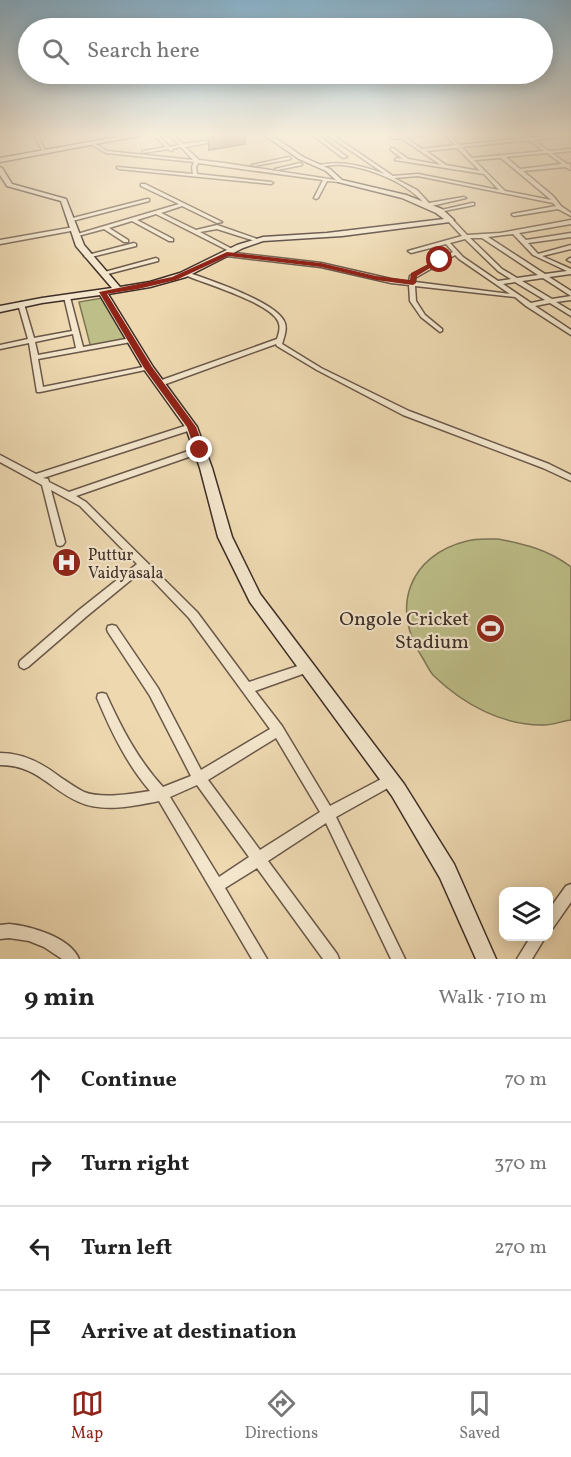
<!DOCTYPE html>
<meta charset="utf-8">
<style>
:root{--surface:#fff;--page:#f6f6f6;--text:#222;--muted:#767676;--line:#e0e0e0;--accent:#8f2418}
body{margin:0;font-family:Vollkorn,serif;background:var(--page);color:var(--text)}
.controls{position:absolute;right:18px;bottom:18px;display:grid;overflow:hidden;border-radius:12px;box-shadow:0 3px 15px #0003}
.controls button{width:54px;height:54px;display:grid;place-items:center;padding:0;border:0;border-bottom:2px solid var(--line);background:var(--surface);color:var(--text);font:30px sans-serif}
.stop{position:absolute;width:18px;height:18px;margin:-14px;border:4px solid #8f2418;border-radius:50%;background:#fff}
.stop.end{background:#8f2418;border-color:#fff;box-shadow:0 2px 6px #0008}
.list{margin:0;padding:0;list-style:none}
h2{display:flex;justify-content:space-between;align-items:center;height:78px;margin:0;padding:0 24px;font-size:26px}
h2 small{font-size:20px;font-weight:400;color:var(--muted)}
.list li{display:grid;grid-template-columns:39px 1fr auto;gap:18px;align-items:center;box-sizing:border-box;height:84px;padding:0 24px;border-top:2px solid var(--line)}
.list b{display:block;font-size:22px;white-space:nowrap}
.list em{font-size:20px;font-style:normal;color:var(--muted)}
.icon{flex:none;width:33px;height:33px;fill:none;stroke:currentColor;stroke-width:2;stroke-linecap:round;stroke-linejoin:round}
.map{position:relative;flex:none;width:571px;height:959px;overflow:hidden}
.search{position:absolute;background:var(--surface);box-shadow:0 3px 15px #0003;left:18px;right:18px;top:18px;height:66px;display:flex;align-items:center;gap:15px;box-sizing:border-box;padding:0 21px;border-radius:33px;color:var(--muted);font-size:22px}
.sheet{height:414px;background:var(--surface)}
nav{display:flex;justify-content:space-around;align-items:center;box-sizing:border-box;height:84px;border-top:2px solid var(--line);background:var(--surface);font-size:16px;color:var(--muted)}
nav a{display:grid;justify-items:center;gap:3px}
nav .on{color:var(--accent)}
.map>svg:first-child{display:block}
.green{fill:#bdbe88;stroke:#7e7658;stroke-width:1.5}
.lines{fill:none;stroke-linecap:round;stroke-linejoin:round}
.street-casing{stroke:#6a5849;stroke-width:3}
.secondary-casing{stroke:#3e2e27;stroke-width:3}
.street{fill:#f3e6cc;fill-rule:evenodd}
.secondary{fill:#f3e6cc;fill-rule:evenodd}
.shaded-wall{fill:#987261;stroke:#3e2e27;stroke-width:1.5}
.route{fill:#8f2418}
.labels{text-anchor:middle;stroke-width:4.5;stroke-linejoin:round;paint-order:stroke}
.poi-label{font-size:16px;fill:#3e2e27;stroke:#f3e6cc;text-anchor:start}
.near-poi-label{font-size:20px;fill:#3e2e27;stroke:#f3e6cc;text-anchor:end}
</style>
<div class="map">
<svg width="571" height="959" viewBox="0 0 571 959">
<rect width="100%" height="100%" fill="#edd8b0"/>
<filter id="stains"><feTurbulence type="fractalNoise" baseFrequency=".00333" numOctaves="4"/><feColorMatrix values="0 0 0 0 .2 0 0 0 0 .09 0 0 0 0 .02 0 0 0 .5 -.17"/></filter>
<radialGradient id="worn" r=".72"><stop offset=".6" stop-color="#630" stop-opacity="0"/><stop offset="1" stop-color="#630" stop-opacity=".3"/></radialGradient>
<!-- green -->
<g class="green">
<path d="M108 297 132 342 91 348 79 302Z"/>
<path d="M498 539C525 544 549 550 571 567V720C562 721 553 725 544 725 503 726 463 704 434 676 429 671 426 663 422 657 390 608 409 555 467 541 476 538 488 539 498 539Z"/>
</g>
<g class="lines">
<defs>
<g id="street">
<path d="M20 134 18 135 0 137V135Z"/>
<path d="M33 134H37L45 151H43Z"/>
<path d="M152 134H157L170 147 179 145 169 134H173L183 144 220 139 219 141 185 147 199 160 224 163 342 181 340 182 327 181 318 198 316 199 314 198 323 180 198 163 196 167 197 174 271 182 273 183 271 184 119 169 117 168V167L193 174 192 167 194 162 106 153 91 144 94 143 107 151 193 160 181 147 172 149 173 150 171 151 168 149 142 153 143 151 166 147Z"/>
<path d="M311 134H316L347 157 343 158Z"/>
<path d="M326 134H331L393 176 418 174 499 190 484 174 395 160 397 158 403 159 391 150V148H393L408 159 441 165 401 138 391 139 389 138 417 134H434L406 138 422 149 455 145 444 134H449L459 145 526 138 525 137 527 136 531 138 571 134V136L534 140 549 151 571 149V151L552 153 567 164H570L571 170 565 167 523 171 553 196 561 206 571 213V216L558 209 514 216 512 215V214L556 206 553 203 418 176 394 178 417 190 429 203 464 197 466 198 427 207C411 184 371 168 343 165 335 164 327 166 319 167V165C342 160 363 166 385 174ZM529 140 544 151 472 158 462 147ZM457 148 480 171 446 165 426 151ZM547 153 562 164 520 169 506 157ZM501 158 549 198 551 200 505 191 474 160Z"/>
<path d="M289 157 291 159 254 166 252 165Z"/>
<path d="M300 163 302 164V165L277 170 275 169Z"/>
<path d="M141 184H145L222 222 217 223 182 206 161 213 196 230 217 225 260 240 255 241 217 229 200 232 236 251 231 252 156 214 137 220 173 239V241H169L132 221 109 228 128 240V242H124L104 229 74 237V235L179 204 141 186Z"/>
<path d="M147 199H149V201L72 221 69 219Z"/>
<path d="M472 203H474V205L439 212 437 211Z"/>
<path d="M448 219H452L467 235 500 233 571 220V224L519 233 526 240 571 233V237L528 243 538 254 571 245V249L542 256 571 269V274L549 277 571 291V296L543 278 522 281 552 299 571 296V300L556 302 571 311V316L550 303 535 306 571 330V335L526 306 515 297 415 286 416 301 425 315 442 329V331L440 332 421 317 410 301 409 285 391 283 321 267 227 256 224 254 227 252 321 263 391 279 409 282 410 276 453 252 446 244 411 253 408 251 462 236 448 221ZM513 234 533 255 567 271 545 274 488 237ZM470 238H482L538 275 517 278 502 269ZM465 239 498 271 511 279 498 281 463 257 450 243ZM455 255 459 259 510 294 415 282V278ZM515 282 545 300 531 303 503 284Z"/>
<path d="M74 227 76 228V230L0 244V240Z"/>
<path d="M134 243 136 244V246L87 258 84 256Z"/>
<path d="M156 258 158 259V261L104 275 101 273Z"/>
<path d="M570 258H571V262L567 260Z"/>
<path d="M187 272C209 280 274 301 284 321 288 328 284 337 282 344L321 368 409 411 549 464 571 475V481L543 468 403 415 317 370 277 346 276 344 163 385H159L157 383 159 381 277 339C279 333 281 327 278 321 268 302 206 284 185 275V273Z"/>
<path d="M67 295 70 297 83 347 131 338 134 340 131 342 38 359 43 387 148 366 151 368 150 369 40 392H37L29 343 0 349V345L28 339 18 304 21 302 24 304 34 338 72 331 64 297ZM73 334 76 348 38 355 35 342Z"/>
<path d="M191 424 195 427 194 429 43 478 48 479 49 482 69 492 197 448H203L204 450 203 452 76 496 86 502 197 612 249 682 307 663 311 665 312 668 311 671 255 691 282 726 330 806 387 776 391 774 395 776 397 780 395 784 336 817 405 959H391L326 823 268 861 337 954 339 959H323L257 868 225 888 267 959H252L159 801C134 806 103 813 79 802 49 789 37 765 0 765V753C23 753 42 763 60 777 68 782 76 788 84 792 101 799 132 794 150 791 126 763 111 731 97 698L98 694 102 693 106 694C121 727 138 760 163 787L191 776 150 696 108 632 107 629 108 626 112 625 116 626 158 688 201 770 270 729 189 618 143 570 87 616 28 667 24 669 20 667 19 664 20 661 79 610 137 564 80 506 51 490 65 542 63 545 60 546 57 545 42 485 0 462V455L36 474ZM276 738 320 812 260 850 208 780ZM197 785 249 857 219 877 170 797Z"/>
<path d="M571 884V902L553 928 548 930V911L566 886Z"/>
<path d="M9 924C30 926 70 937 79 959H62L44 947 29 941 9 938 0 939V925Z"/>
<path d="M531 936H546L532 959H517Z"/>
</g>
<g id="secondary">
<path d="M134 134H148L0 162V158Z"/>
<path d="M263 134H270L303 157 330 169 342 180 406 195 442 209 454 220 450 222 342 236 263 241 243 248 186 277 150 287 108 294 153 367 197 427 212 468 232 537 260 594 404 784 454 864 496 959H476L440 878 392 796 250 602 218 537 200 468 186 428 143 368 100 295 42 303 0 312V306L42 298 112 288 76 246 61 201 7 186 0 175V167L2 168 12 184 66 199 84 245 120 287 150 282 180 273 237 245 263 237 327 233 444 219 436 213 402 198 338 182 326 171 299 159Z"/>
</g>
</defs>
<!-- street casing -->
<use href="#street" class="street-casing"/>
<!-- secondary casing -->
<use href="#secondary" class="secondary-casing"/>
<!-- street -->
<use href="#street" class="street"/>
<!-- secondary -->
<use href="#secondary" class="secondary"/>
</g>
<!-- shaded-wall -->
<path class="shaded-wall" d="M245 134V144L209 150 208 135Z"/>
<!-- sky -->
<linearGradient id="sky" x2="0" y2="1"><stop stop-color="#89b6d2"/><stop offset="0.5" stop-color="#f7eddb"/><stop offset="1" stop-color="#f7eddb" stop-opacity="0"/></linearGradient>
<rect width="571" height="269" fill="url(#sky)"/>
<!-- route -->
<path class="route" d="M227 252 321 263 376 276 410 280 411 273 438 259 443 260 417 276 416 283 413 285 376 280 321 267 228 256 176 280 138 289 107 294 152 367 196 427 205 450 200 453 195 450 187 427 144 368 99 292 172 277Z"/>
<!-- icons -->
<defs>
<symbol id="hospital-disc" viewBox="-11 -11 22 22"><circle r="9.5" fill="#8f2418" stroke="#f3e6cc"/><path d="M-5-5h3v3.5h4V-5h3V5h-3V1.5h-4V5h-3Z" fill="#fff"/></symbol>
<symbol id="stadium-disc" viewBox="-11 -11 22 22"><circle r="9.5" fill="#8f2418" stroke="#f3e6cc"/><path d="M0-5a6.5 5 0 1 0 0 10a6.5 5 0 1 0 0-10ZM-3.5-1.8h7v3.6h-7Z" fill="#fff"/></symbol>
</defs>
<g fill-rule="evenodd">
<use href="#hospital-disc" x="50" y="546" width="33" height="33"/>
<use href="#stadium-disc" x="474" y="612" width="33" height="33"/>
</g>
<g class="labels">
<!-- poi labels -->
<g class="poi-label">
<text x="88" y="560">Puttur<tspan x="88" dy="18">Vaidyasala</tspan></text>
</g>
<!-- near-poi labels -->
<g class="near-poi-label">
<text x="469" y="625">Ongole Cricket<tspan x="469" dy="23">Stadium</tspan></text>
</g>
</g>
<rect width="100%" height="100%" filter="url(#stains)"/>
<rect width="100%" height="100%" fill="url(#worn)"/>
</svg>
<div class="controls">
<button><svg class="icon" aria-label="layers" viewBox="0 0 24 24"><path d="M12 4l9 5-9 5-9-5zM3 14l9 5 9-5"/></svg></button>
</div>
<div class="stop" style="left:440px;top:260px"></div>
<div class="stop end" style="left:200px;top:450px"></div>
<div class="search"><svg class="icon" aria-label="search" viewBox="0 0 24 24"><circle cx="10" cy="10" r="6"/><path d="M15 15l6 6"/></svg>Search here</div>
</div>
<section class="sheet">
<h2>9 min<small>Walk · 710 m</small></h2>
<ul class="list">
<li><svg class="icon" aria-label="ahead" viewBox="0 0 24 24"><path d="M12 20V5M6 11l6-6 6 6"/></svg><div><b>Continue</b></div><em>70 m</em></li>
<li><svg class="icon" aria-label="right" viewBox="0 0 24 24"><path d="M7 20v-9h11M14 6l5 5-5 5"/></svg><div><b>Turn right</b></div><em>370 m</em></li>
<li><svg class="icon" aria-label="left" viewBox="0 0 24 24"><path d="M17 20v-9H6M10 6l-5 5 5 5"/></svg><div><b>Turn left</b></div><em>270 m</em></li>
<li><svg class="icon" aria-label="arrive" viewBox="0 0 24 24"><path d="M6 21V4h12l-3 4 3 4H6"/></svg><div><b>Arrive at destination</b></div></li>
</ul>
</section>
<nav>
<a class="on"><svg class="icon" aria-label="map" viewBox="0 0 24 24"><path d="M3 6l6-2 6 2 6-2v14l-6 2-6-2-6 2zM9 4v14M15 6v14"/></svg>Map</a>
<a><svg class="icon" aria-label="directions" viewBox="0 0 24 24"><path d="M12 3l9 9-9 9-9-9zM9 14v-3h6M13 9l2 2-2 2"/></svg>Directions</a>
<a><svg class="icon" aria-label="saved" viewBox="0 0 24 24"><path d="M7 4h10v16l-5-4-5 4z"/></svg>Saved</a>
</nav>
